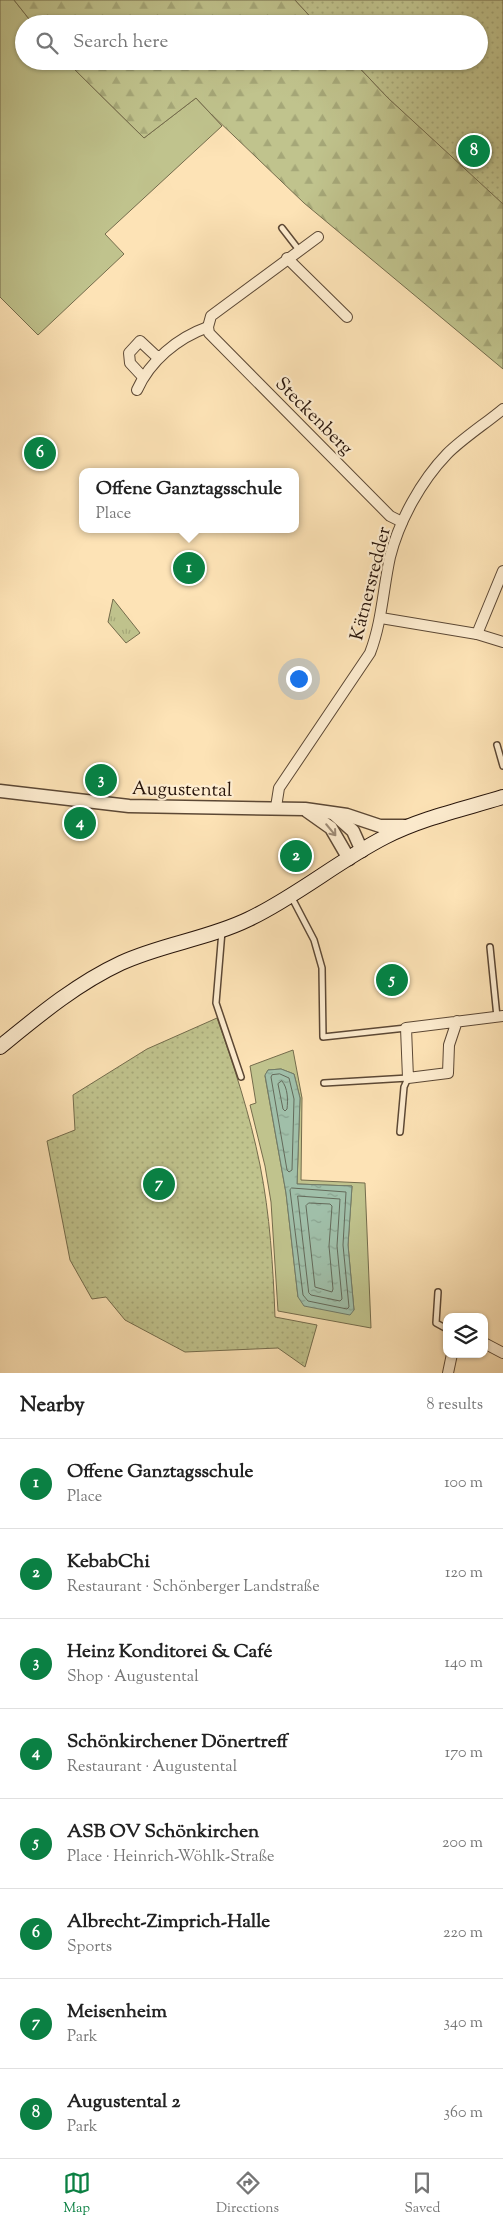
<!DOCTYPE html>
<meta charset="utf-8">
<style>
:root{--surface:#fff;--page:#f2f2f2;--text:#222;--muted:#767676;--line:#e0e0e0;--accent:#0b8043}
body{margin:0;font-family:"Sorts Mill Goudy",serif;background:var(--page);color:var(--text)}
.controls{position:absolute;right:15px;bottom:15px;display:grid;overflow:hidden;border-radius:10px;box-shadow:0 1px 4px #0004}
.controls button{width:45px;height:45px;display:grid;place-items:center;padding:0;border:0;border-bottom:1px solid var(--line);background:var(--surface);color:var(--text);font:25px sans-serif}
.you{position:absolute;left:298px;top:678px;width:18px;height:18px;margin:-12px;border:4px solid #fff;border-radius:50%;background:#1a73e8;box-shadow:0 0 0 8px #1a73e833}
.badge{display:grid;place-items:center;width:32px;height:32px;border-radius:50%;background:var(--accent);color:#fff;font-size:16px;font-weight:700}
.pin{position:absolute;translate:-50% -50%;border:2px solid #fff;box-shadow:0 1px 5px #0006}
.popup{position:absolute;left:79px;top:468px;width:220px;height:65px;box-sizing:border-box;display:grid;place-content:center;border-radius:10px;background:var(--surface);filter:drop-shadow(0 1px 4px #0005);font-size:16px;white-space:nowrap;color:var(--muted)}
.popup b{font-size:19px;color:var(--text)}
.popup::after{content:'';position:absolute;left:50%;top:100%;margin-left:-10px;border:10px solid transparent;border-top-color:var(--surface)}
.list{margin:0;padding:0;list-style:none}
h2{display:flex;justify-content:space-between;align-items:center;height:65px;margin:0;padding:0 20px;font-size:21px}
h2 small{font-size:16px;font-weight:400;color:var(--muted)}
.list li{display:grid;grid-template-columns:32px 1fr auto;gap:15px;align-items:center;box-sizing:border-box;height:90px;padding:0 20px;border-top:1px solid var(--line)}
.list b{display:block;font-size:19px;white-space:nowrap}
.list p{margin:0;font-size:16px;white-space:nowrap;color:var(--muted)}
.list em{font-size:16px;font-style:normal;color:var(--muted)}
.icon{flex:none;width:28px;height:28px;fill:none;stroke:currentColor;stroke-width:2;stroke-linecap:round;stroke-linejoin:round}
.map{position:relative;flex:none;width:503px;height:1373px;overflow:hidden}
.search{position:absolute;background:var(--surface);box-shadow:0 1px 4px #0004;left:15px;right:15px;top:15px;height:55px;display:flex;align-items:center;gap:12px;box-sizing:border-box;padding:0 18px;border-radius:28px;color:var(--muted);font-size:19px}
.sheet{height:785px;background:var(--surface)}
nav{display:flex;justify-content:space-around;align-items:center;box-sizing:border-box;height:70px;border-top:1px solid var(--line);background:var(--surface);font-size:14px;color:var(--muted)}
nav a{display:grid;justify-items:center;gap:2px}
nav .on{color:var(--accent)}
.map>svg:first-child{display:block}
.grass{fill:#c0c38d;stroke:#746c4c;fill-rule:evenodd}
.forest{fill:url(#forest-firs);stroke:#746c4c}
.park{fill:url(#park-tufts);stroke:#746c4c}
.garden{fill:url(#garden-dots);stroke:#746c4c}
.water{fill:url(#water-ripples);stroke:#707b69}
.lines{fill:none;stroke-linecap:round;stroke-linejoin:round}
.shore{stroke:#646a5a;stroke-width:1}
.service-casing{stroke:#5c4835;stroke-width:8}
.minor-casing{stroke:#5c4835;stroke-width:12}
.tertiary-casing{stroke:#5c4835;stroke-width:15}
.secondary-casing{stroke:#27140a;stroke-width:16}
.service{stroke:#feedd0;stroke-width:5}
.minor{stroke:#feedd0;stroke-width:10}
.tertiary{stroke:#feedd0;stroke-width:12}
.secondary{stroke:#feedd0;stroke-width:14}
.oneway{stroke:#9d8b77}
.labels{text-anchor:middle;stroke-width:4.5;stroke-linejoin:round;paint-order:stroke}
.street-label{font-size:19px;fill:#27140a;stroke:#feedd0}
</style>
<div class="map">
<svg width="503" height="1373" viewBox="0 0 503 1373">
<defs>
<pattern id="forest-firs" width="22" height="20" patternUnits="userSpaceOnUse" patternTransform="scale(1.25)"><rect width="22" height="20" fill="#c0c38d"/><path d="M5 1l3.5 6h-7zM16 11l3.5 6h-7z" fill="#a5a778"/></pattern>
<pattern id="park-tufts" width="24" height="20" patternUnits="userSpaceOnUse" patternTransform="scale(1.25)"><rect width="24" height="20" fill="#c0c38d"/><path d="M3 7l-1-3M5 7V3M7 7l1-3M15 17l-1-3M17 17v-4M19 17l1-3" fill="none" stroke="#a5a778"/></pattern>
<pattern id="garden-dots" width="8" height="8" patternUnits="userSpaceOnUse" patternTransform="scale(1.25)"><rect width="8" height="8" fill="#c0c38d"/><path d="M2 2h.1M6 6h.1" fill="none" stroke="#a5a778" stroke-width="1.8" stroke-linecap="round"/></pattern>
<pattern id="water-ripples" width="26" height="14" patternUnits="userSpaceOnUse" patternTransform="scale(1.25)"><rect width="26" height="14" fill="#a0bfa9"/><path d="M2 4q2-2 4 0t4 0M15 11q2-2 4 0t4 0" fill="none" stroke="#8aa390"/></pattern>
</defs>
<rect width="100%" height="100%" fill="#fde3b6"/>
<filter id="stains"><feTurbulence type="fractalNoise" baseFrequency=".004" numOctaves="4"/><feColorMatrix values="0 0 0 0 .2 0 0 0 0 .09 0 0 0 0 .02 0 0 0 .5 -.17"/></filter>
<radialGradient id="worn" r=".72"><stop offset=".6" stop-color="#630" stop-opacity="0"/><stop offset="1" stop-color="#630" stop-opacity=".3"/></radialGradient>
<!-- grass -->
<g class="grass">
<path d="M0 0H14L33 24H24V61H66L144 138 196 98 222 126 105 234 124 254 38 335 0 297Z"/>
<path d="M293 1050 302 1098 301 1180 365 1183 371 1328 278 1311 271 1202 265 1166 250 1105 256 1103 250 1066ZM281 1069 294 1074 300 1098 297 1184 352 1186 348 1245 354 1310 298 1297 286 1193 265 1076 268 1070Z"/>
</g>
<!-- forest -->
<g class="forest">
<path d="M14 0H295L317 24H33Z"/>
<path d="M66 61H353L388 98 503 203V369L304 203 211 114 196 98 144 138Z"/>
</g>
<!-- park -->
<path class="park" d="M113 599 140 633 126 643 108 622Z"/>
<!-- garden -->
<g class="garden">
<path d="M295 0H503V204L388 98 353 61H479V24H317Z"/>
<path d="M217 1018C234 1066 250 1115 260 1165 270 1215 273 1266 275 1317L317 1325 305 1367 278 1348 185 1352 125 1320 106 1297 92 1299 70 1260 47 1141 75 1130 73 1095 147 1049Z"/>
</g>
<!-- water -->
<path class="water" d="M281 1069 294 1074 300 1098 297 1184 352 1186 348 1245 354 1310 350 1315 304 1306 298 1297 286 1193 265 1075 268 1070Z"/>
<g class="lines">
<!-- shore -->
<g class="shore">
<path d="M280 1074 289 1078 294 1099 292 1170 289 1172 287 1170 271 1077 272 1075Z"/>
<path d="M282 1081C288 1088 288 1100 287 1109L285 1111 283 1109 278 1084Z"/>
<path d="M292 1188 346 1192 343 1245 349 1307 347 1309 308 1301 303 1295 290 1190Z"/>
<path d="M298 1196 340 1199 337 1246 342 1299 340 1301 311 1295 309 1293Z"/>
<path d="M309 1203 330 1204 332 1206 329 1246 333 1289 332 1292 315 1287 306 1206Z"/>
</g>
<defs>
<g id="service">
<path d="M282 228 299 250"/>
<path d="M497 745 503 766"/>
<path d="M291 896 314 940 322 968 323 1037 406 1028"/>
<path d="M222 931 216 1003 241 1077"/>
<path d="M490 947 497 1017"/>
<path d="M324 1083 408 1078 404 1087 400 1132"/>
<path d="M438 1292 436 1323 447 1329"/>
</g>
<g id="minor">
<path d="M318 237 211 316 208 327 209 333 390 516 402 522"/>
<path d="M287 258 347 317"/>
<path d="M143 377 130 363 129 353 140 341 156 356H160"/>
<path d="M137 390C150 361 177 338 208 327"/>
<path d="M381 618 477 634 503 642"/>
<path d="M477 634 503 571"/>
<path d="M276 807 279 788 370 653C382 622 383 589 390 557 399 521 421 481 447 454 463 438 485 424 503 409"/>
<path d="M457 1021 449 1045 448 1073 408 1078 406 1028 503 1016"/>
<path d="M484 1343 503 1353"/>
<path d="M448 1373 452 1354"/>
</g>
<g id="tertiary">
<path d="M0 791 129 806 305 809 347 815 380 826H409"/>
<path d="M307 811 331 828 349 859"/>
<path d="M334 814 353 831 362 851"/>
</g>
<path id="secondary" d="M0 1047C38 1016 76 984 121 963 162 944 208 939 249 919 297 896 338 861 385 837 422 818 464 809 503 797"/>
</defs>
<!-- service casing -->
<use href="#service" class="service-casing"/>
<!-- minor casing -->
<use href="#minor" class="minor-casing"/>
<!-- tertiary casing -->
<use href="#tertiary" class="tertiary-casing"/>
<!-- secondary casing -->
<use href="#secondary" class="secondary-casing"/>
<!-- service -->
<use href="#service" class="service"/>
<!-- minor -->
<use href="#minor" class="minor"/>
<!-- tertiary -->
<use href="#tertiary" class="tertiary"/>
<!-- secondary -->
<use href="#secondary" class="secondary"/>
</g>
<!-- one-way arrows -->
<defs><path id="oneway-shaft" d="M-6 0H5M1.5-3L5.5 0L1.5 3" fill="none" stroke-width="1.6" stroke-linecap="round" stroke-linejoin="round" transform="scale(1.25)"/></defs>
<use class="oneway" href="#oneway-shaft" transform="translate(331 830) rotate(50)"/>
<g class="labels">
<!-- street labels -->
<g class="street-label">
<text transform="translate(315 415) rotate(45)" y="7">Steckenberg</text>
<text transform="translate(369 583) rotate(-76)" y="7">Kätnersredder</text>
<text transform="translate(182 788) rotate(1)" y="7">Augustental</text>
</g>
</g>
<rect width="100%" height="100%" filter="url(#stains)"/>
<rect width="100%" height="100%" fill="url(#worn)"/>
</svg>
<div class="controls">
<button><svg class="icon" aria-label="layers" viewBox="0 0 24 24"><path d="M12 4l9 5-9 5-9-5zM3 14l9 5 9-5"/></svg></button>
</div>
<div class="you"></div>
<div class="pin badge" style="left:189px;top:568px">1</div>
<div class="popup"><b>Offene Ganztagsschule</b>Place</div>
<div class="pin badge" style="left:296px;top:856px">2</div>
<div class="pin badge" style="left:101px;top:780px">3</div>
<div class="pin badge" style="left:80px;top:823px">4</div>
<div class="pin badge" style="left:392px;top:980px">5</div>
<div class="pin badge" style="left:40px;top:453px">6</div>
<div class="pin badge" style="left:159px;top:1184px">7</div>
<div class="pin badge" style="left:474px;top:151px">8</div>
<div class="search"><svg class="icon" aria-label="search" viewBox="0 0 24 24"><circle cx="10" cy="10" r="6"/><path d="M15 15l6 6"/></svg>Search here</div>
</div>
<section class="sheet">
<h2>Nearby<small>8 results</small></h2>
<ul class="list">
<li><span class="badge">1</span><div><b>Offene Ganztagsschule</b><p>Place</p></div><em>100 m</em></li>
<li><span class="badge">2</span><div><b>KebabChi</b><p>Restaurant · Schönberger Landstraße</p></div><em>120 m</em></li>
<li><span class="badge">3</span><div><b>Heinz Konditorei &amp; Café</b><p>Shop · Augustental</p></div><em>140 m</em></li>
<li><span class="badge">4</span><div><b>Schönkirchener Dönertreff</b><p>Restaurant · Augustental</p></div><em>170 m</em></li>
<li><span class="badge">5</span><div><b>ASB OV Schönkirchen</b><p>Place · Heinrich-Wöhlk-Straße</p></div><em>200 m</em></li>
<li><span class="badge">6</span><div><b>Albrecht-Zimprich-Halle</b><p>Sports</p></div><em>220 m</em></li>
<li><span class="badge">7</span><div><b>Meisenheim</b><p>Park</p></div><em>340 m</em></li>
<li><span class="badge">8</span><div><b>Augustental 2</b><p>Park</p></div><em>360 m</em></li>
</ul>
</section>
<nav>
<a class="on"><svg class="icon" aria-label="map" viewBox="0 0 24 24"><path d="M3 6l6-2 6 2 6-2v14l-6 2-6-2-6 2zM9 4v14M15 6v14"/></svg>Map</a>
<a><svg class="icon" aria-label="directions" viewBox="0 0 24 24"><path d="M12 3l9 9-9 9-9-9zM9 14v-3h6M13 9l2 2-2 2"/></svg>Directions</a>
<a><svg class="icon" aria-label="saved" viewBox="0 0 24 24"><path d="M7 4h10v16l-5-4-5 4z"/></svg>Saved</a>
</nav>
